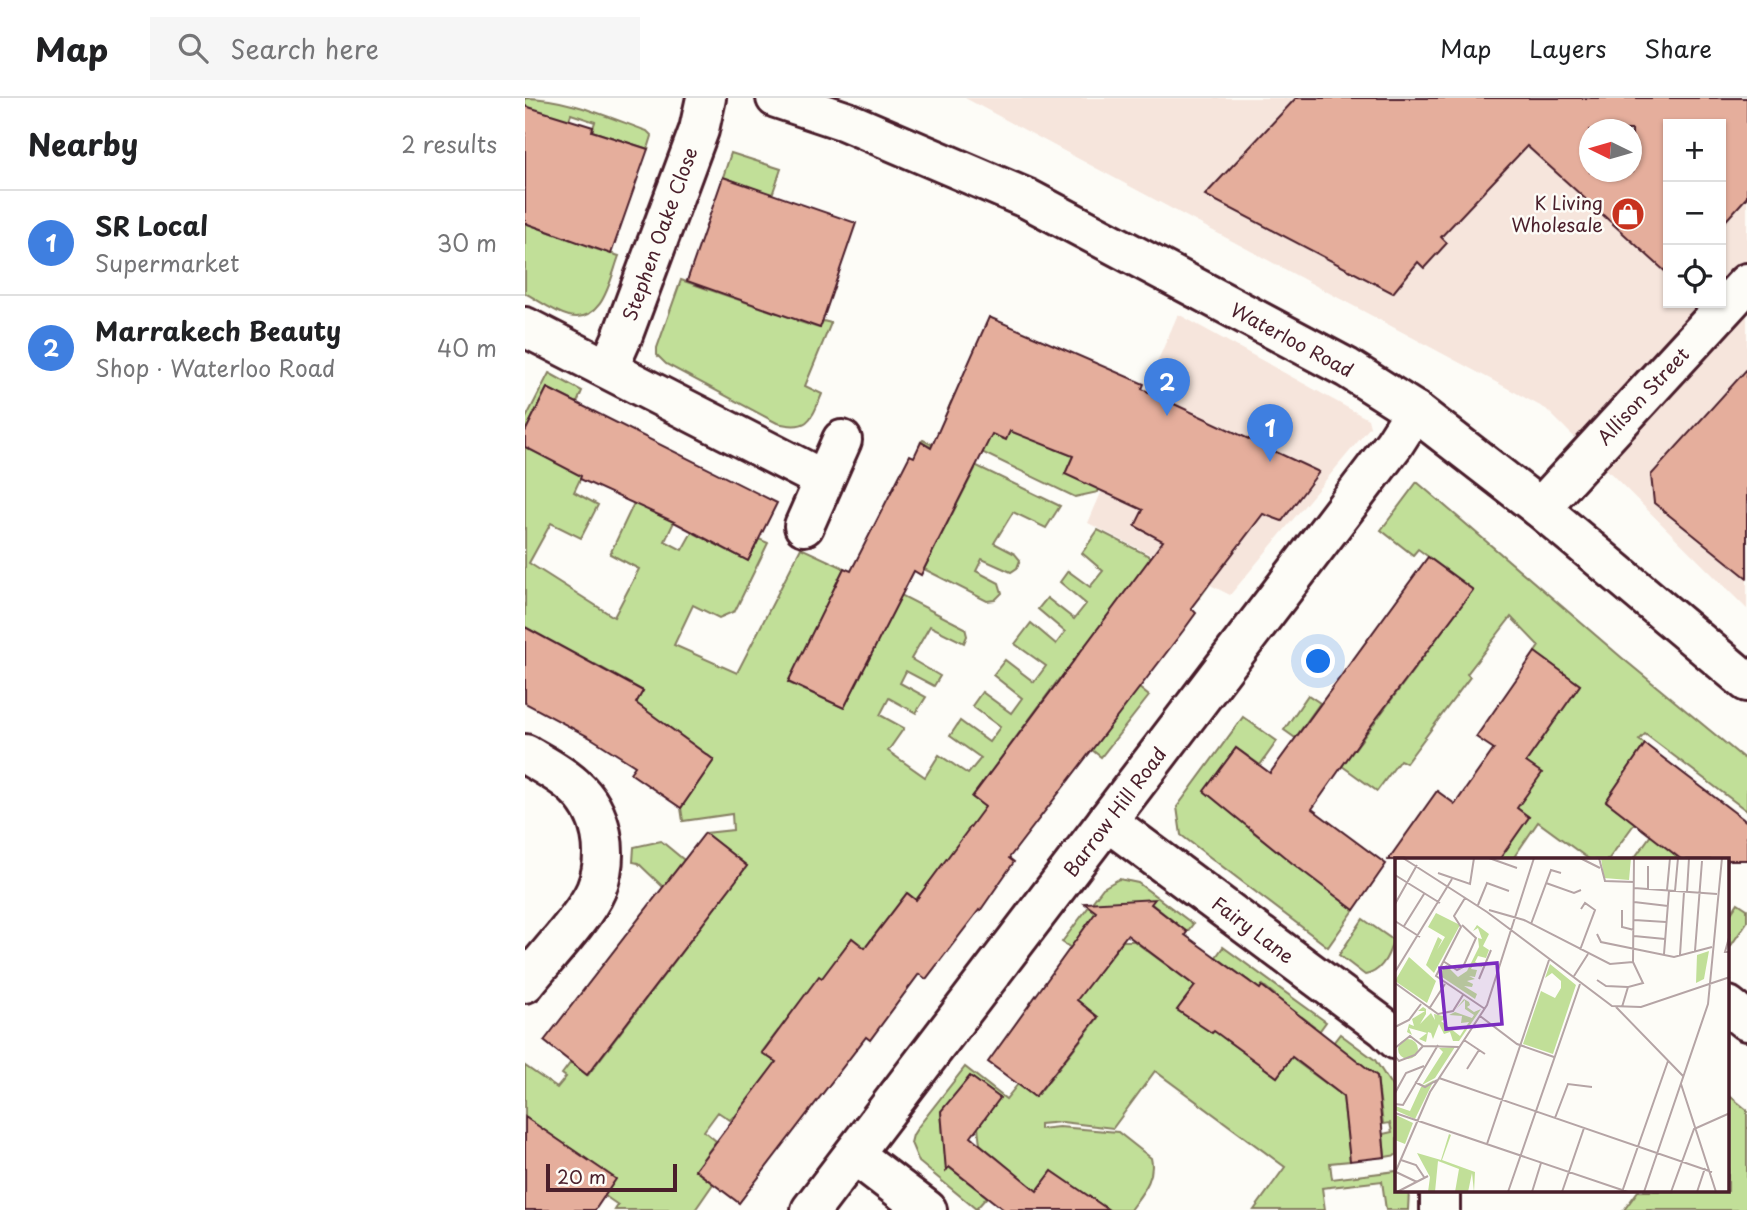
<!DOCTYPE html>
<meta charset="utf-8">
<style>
:root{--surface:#fff;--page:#f6f6f6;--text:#202124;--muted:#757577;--line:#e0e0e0;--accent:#c8321e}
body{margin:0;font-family:"Playpen Sans",sans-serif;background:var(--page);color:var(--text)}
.controls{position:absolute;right:21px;top:21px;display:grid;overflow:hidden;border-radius:0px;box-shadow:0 2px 5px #0004}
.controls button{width:63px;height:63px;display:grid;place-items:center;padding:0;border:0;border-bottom:2px solid var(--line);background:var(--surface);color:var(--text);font:35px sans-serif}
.compass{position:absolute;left:1054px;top:21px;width:63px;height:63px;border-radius:50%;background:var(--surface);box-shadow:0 2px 5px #0004;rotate:275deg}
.scale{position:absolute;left:21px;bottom:18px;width:131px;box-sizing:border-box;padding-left:7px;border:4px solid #4a1f2b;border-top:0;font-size:19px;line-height:24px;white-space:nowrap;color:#4a1f2b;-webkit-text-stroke:5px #fdfcf7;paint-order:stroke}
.you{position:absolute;left:794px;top:564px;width:24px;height:24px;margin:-18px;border:5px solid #fff;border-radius:50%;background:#1a73e8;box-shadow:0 0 0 10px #1a73e833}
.badge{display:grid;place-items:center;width:46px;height:46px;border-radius:50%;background:var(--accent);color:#fff;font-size:23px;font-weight:700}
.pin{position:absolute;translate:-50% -58px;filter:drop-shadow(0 2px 4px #0008)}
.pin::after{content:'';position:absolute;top:37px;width:24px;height:21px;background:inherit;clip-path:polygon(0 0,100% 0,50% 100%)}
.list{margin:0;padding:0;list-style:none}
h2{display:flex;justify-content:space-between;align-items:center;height:91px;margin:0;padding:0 28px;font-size:30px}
h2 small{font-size:23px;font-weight:400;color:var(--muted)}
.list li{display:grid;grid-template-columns:46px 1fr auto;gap:21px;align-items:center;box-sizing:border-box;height:105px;padding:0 28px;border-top:2px solid var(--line)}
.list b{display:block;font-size:26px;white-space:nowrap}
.list p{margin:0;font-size:23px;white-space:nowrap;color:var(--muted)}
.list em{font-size:23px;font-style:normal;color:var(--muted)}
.icon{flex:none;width:38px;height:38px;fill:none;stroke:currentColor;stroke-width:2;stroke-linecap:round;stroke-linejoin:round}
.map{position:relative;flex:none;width:1222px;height:1112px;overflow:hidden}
header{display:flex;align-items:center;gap:42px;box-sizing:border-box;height:98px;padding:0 35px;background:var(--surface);border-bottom:2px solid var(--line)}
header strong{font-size:33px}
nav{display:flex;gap:38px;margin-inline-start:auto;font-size:24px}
.search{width:490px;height:63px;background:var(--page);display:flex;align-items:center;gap:18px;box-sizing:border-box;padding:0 24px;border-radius:0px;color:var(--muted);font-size:26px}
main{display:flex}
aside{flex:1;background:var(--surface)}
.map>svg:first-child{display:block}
.built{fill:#f6e5dc;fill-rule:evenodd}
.green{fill:#c1df98;stroke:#867f62;stroke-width:2;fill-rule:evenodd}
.building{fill:#e5ae9c;stroke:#4a1f2b;stroke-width:2;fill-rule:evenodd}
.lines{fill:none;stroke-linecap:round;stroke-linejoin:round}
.minor-casing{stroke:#4a1f2b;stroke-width:44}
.secondary-casing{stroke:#4a1f2b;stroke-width:44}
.minor{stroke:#fdfcf7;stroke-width:38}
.secondary{stroke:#fdfcf7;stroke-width:38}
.labels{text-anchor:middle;stroke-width:5;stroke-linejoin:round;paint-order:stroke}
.poi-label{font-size:19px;fill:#4a1f2b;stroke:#fdfcf7;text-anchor:end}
.street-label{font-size:19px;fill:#4a1f2b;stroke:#fdfcf7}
.inset-road{fill:none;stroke:#b5a4a5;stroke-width:2}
.view{fill:#7b2cbf;fill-opacity:0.15;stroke:#7b2cbf;stroke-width:3.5}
.inset-edge{fill:none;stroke:#4a1f2b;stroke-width:3.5}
</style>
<header>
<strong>Map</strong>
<div class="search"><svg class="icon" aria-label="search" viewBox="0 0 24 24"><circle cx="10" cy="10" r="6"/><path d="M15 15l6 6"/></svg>Search here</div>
<nav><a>Map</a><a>Layers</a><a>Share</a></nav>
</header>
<main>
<aside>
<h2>Nearby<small>2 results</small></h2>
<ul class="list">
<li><span class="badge" style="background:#3f7fe0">1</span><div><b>SR Local</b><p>Supermarket</p></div><em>30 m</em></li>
<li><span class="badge" style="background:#3f7fe0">2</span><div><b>Marrakech Beauty</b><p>Shop · Waterloo Road</p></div><em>40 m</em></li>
</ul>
</aside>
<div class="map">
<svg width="1222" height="1112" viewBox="0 0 1222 1112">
<rect width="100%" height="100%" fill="#fdfcf7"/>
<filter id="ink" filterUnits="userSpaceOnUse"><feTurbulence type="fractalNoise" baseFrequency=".0143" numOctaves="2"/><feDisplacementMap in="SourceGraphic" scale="14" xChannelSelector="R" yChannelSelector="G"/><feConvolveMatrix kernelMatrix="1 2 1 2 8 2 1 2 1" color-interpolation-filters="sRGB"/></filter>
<g filter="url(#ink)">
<!-- built -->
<g class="built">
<path d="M440 0H1222V511L1021 311ZM1143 26H1196V205H1143ZM1064 32H1106V74H1064Z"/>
<path d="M653 216 843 321 845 329 705 497 563 425Z"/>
</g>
<!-- green -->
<g class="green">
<path d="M0 0C42 0 83 19 122 33L127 38 123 51 67 33 70 24 46 16 43 25 0 8Z"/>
<path d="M206 55 256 71 247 97 198 79Z"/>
<path d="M0 125 46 142 66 141 64 149 94 158C85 182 78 226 44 218 29 214 13 202 0 195Z"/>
<path d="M156 182 252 215 257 210 274 215 272 223 294 230 298 223 306 225 280 288 297 296C286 322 284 333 252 325L141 266 132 257V250Z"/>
<path d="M24 275 57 293 52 305 22 290 0 334V322Z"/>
<path d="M426 304 445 312 489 321 530 351 548 358 540 376 593 345 573 394 550 399 444 348 420 319Z"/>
<path d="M398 342 535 408 521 430 488 414 469 445 490 456 495 462 492 470 486 474 457 461 451 473 474 485 477 495 470 502 462 503 399 471 450 371 396 344Z"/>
<path d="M0 349 57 377 49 394 73 407 56 440 26 425 4 465 89 519 114 471 85 456 109 405 149 424 140 443 157 452 167 434 223 463 234 441 243 445 210 513 194 520 168 507 149 547 212 575 276 450 319 470 264 585 319 610 376 497 440 530 442 538 439 545 405 528 386 561 415 578 409 588 381 573 375 585 401 599 391 615 364 600 355 617 379 630 363 653 400 679 414 657 443 676 456 660 425 638 435 623 464 644 475 629 447 608 457 594 486 615 497 600 468 577 480 562 509 584 521 568 490 546 506 525 531 546 540 534 513 511 522 500 549 521 561 506 535 484 543 473 565 489 578 473 557 455 573 432 683 488 675 499 625 464 613 589 624 598 576 659 567 652 585 618 534 581 447 699 496 734 428 753 391 802 382 795 268 944 253 933 237 954 251 965 229 993 223 1031 208 1019 205 1022 193 1014 179 1033 191 1043 170 1072 188 1086 170 1112H90L93 1107 80 1098 90 1081 0 1019V968L32 990 41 979 37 976 46 964 63 977 222 768 180 735 208 732 207 716 158 723 156 710 189 662 141 627 95 633 118 593 70 566 49 602 41 552 0 529Z"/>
<path d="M892 384 1096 559 1222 663V713L1120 636 1114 642 1120 646 1081 703 1110 725 1083 762H1065L1013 724 987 762H974L1004 719 992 710 1001 664 1055 587 1010 554 1014 548 986 519 942 576 945 579 881 665 875 662 852 693 817 668H810L759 632 783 597 795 605 773 636 817 668 948 492 893 451 888 457 856 432Z"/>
<path d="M718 619 752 643 735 667 711 650 680 693 729 731 728 734 829 812 803 849 656 737 652 709Z"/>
<path d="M1126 737 1152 758 1149 762H1108Z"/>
<path d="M136 743 159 762 138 789 113 765 108 764 109 749Z"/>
<path d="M594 781 613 785 668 826 662 834 623 803 546 850 537 844 578 790Z"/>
<path d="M1213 805 1222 811V824L1203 852V820Z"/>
<path d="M838 821 868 842C864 858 857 874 840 877L814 857Z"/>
<path d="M598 843H609L670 888 652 912 687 935 724 883 691 859 698 849 801 924 772 964 818 998 825 1063 805 1065 807 1081 872 1073V1093H884L883 1112H861L857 1083 797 1090 800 1112H729L760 1069 630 973 588 1030 537 1024 515 1026V1031L534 1029 593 1034 626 1060C631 1081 616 1096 605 1112H583L527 1073 512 1094 455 1046 453 1029 474 1000 445 978 416 1015 421 1067 462 1099 451 1111 394 1064 386 1045 388 1037 393 1029 440 969 481 1001 493 986 511 999 573 920 551 901ZM738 887 750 897 745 903 773 924 777 919 789 928 752 979 699 940Z"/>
<path d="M815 936 850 962 872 996V1057L860 1059 858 1036 867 1034 865 1025 858 1026 852 978 808 945Z"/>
<path d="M1206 999 1222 1012V1112H1099L1113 1093H1203V1004Z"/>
</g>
<!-- building -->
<g class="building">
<path d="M771 0H1222V99L1196 128V26H1143V176L1002 48 916 139 922 145 899 170 893 164 868 195 680 97ZM1065 32H1107V74H1065Z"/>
<path d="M0 8 68 29 67 33 123 51 86 156 0 125Z"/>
<path d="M198 79 331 125 295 230 162 183Z"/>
<path d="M464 219 619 286 617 291 794 374 757 423 738 416 666 510 671 515 658 533 484 760 489 764 455 813 454 812 401 881 394 876 345 942 341 939 214 1105 170 1072 251 964 237 955 294 878 297 880 327 840 340 850 382 795 391 802 460 709 447 699 638 443 610 428 618 412 540 376 548 358 485 333 481 342 467 336 396 477 389 473 319 610 263 584 319 470 326 473 385 357 389 359 396 344 406 350Z"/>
<path d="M1222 271V480L1129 405 1126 377Z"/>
<path d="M22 290 252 405 223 463 149 424 55 381 56 378 0 349V334Z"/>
<path d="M903 459 948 492 839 637 787 711 861 766 829 812 767 765 679 693 711 650 745 675Z"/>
<path d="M0 529 118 593 111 605 189 662 156 710 105 675 110 668 66 640 0 605Z"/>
<path d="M1010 554 1055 587 1001 664 1017 675 992 710 1004 719 974 762H863L912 693 930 706 969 651 951 639Z"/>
<path d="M1120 646 1222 724V762H1157L1081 703Z"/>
<path d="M180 735 222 768 62 977 19 943Z"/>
<path d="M630 801 626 806 662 834 660 837 735 891 737 888 852 978 860 1059 825 1063 818 998 767 959 752 979 689 933 687 935 652 912 670 888 602 837 552 902 573 919 510 999 463 964 571 814 559 805Z"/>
<path d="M445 978 475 1000 446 1039 512 1093 527 1073 584 1112H479L424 1069 421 1073 416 1013Z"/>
<path d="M0 1019 91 1081 70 1112H0Z"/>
</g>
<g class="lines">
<defs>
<g id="minor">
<path d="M0 229 299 382"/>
<path d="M83 271 96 242 174 32 181 0"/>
<path d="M1015 410 1222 185"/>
<path d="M279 428 317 342"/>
<path d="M0 656C17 666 35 675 49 688 78 714 85 756 71 792 60 818 19 861 0 885"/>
<path d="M582 723 860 930 872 942"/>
<path d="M1203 908 1222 923"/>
<path d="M330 1057 402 1112"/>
<path d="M286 1112 869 346 890 313"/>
<path d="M915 1112V1093"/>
</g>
<path id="secondary" d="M251 0 320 23 503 101 822 270 890 313 1015 410 1222 584"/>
</defs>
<!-- minor casing -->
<use href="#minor" class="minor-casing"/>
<!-- secondary casing -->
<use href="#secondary" class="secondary-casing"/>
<!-- minor -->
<use href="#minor" class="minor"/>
<!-- secondary -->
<use href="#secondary" class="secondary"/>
</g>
</g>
<!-- icons -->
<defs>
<symbol id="shop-disc" viewBox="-11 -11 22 22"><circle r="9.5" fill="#c8321e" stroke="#fdfcf7"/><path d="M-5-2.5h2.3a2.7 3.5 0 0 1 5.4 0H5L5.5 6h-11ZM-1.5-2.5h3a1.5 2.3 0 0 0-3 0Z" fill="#fff"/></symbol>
</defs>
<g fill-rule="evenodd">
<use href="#shop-disc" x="1084" y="97" width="38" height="38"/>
</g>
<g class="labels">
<!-- poi labels -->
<g class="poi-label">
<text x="1078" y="112">K Living<tspan x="1078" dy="22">Wholesale</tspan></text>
</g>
<!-- street labels -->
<g class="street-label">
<text transform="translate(135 136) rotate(-70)" y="7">Stephen Oake Close</text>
<text transform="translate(767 242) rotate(28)" y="7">Waterloo Road</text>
<text transform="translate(1118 298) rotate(-47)" y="7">Allison Street</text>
<text transform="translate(590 714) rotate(-53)" y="7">Barrow Hill Road</text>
<text transform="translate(728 832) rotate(37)" y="7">Fairy Lane</text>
</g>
</g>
<!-- overview -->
<g transform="translate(870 760)">
<rect width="334" height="334" fill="#fdfcf7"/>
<path d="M206 0H236L234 22 209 20ZM41 55 65 67 39 115 31 107 43 79 47 82 42 92 50 79 33 69ZM82 67 94 76 88 88 94 92 91 100 83 98 80 104 88 107 87 109 78 107 76 111 82 112 80 119 74 118 80 121 72 123 78 126 77 129 69 128 82 136 80 141 44 117 51 107 63 119 72 113 84 89 83 80 87 81 83 70 78 73ZM314 93 309 121 301 125 302 97ZM14 99 41 123 32 145 0 123ZM155 106 181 127 158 196 128 186 146 133 160 140 166 130V123L157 115 150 120ZM69 141 74 144 75 147 72 149 79 154 86 151 64 183H58L55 174 49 176 44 166 38 181 36 175 33 174 31 184 24 181 32 175 14 170 17 177 12 174 14 166 19 168 17 161 30 153H23L28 149 31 151V156L25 166 36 155 40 162 39 156 48 158 51 161 46 163 65 178 74 164 66 165 67 158 54 157 60 154 77 160 79 157 70 151V142L61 151ZM3 191a10 10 0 1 1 20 0a10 10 0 1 1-20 0ZM60 189 40 220 27 227 48 194 44 190ZM39 222 20 261 0 252V248L15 253 26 229ZM1 257 18 265 10 286 0 282ZM54 276 56 277 47 302 80 314 79 334 77 315 73 334H60L64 311 43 303 40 334H33L35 319 22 295 46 302Z" fill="#c1df98"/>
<path class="inset-road" d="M8 0 92 54 217 148 246 149 335 119M94 0 122 10M185 0 205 10M204 0 210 23 239 24M253 8V31M43 15 75 26 79 0M0 17 45 45M151 25 179 35 186 32M239 30 322 36M272 32 275 0M280 33 283 0M292 34 294 0M70 40 59 58 66 69 41 118 90 151M239 44 273 48M0 46 22 7M83 47 92 25 114 33M94 52 129 62 215 106 238 104M227 52V69L239 72M239 62 271 64M0 63 25 79M136 66 156 12 166 15M9 68 29 36M202 76 206 84 279 99 317 89M335 76 330 94H335M239 78 270 81M185 92 200 52 190 45 186 51M300 93 307 3M269 96 274 33M285 97 289 34M48 103 62 112 68 109 81 80 67 67M238 104 239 0M0 114 57 21M179 118 193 96M84 121 96 92M202 122 211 128 233 129M0 125 43 156 58 153 68 137M221 149 288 218M227 149 233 129 248 125 238 104M34 151 50 126M85 158 122 186 159 199M0 169 14 162 26 146M69 182 90 196M28 188 64 189M0 190 15 178 28 188M0 198 4 203 20 197 28 188M72 211 84 192M44 220 317 314M20 224 30 229 42 222M286 226 321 334M0 235 11 215 29 208M0 246 8 247 43 187M0 255 233 334M160 260 173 226 197 229M92 286 154 102M6 302 21 307 29 319M1 314 22 324M0 315 35 234 92 147 139 0M2 334 33 318M113 334 185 126M137 334 146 305M167 334 189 270M227 334 273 203M249 334 313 146 327 0M276 334 299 271 335 255M302 334 310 310"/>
<path class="view" d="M102 105 107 166 51 171 45 110Z"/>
<rect width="334" height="334" class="inset-edge"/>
</g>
</svg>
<div class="controls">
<button>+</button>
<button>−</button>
<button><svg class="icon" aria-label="locate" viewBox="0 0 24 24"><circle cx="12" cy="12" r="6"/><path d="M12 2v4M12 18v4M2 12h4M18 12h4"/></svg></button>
</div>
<svg class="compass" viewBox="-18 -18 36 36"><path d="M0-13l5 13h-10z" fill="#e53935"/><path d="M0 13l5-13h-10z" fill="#757577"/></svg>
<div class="scale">20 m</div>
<div class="you"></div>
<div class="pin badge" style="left:745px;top:364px;background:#3f7fe0">1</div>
<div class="pin badge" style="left:642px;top:318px;background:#3f7fe0">2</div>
</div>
</main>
